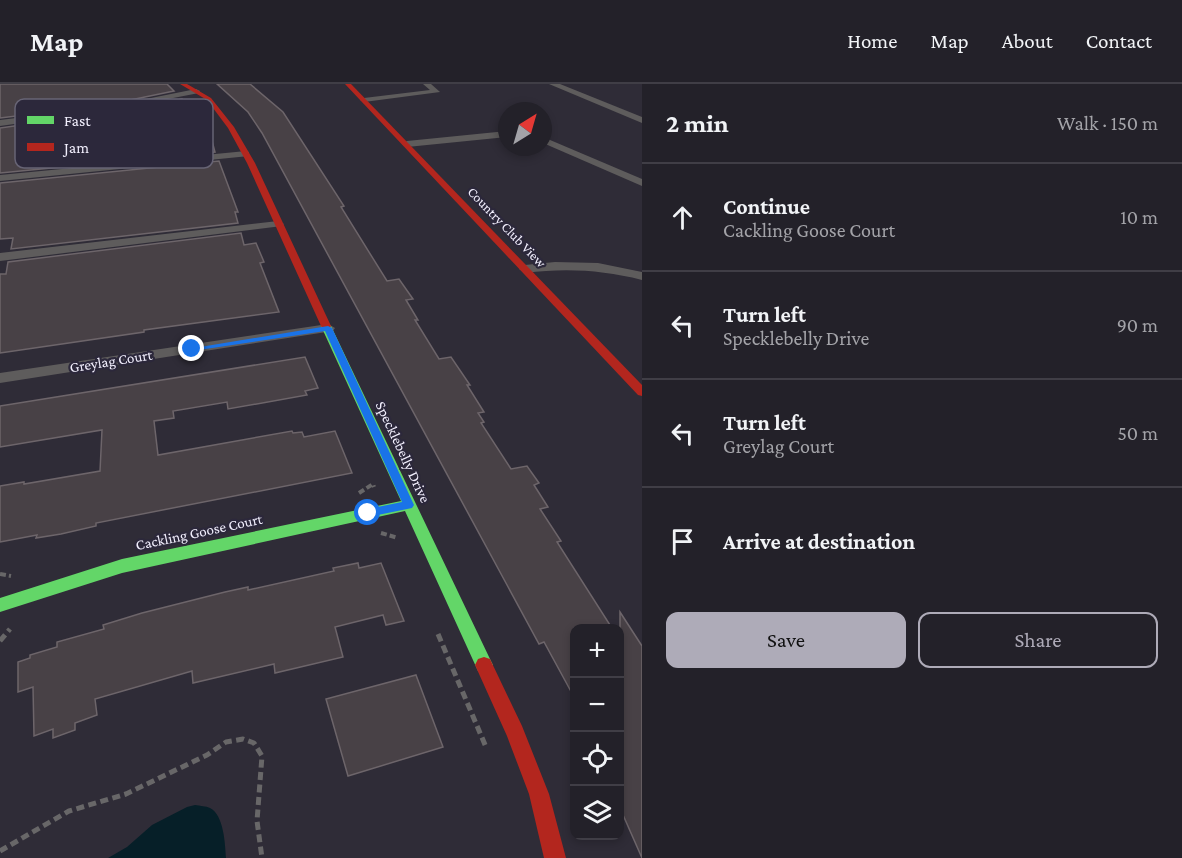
<!DOCTYPE html>
<meta charset="utf-8">
<style>
:root{--surface:#232129;--page:#2b2931;--text:#f1f3f6;--muted:#a3a3a8;--line:#403e46;--accent:#aeabb8}
body{margin:0;font-family:"Crimson Pro",serif;background:var(--page);color:var(--text)}
.controls{position:absolute;right:18px;bottom:18px;display:grid;overflow:hidden;border-radius:12px;box-shadow:0 3px 9px #0003}
.controls button{width:54px;height:54px;display:grid;place-items:center;padding:0;border:0;border-bottom:2px solid var(--line);background:var(--surface);color:var(--text);font:30px sans-serif}
.compass{position:absolute;left:498px;top:18px;width:54px;height:54px;border-radius:50%;background:var(--surface);box-shadow:0 3px 9px #0003;rotate:37deg}
.stop{position:absolute;width:18px;height:18px;margin:-14px;border:4px solid #1a73e8;border-radius:50%;background:#fff}
.stop.end{background:#1a73e8;border-color:#fff;box-shadow:0 2px 6px #0008}
.list{margin:0;padding:0;list-style:none}
h2{display:flex;justify-content:space-between;align-items:center;height:78px;margin:0;padding:0 24px;font-size:26px}
h2 small{font-size:20px;font-weight:400;color:var(--muted)}
.list li{display:grid;grid-template-columns:39px 1fr auto;gap:18px;align-items:center;box-sizing:border-box;height:108px;padding:0 24px;border-top:2px solid var(--line)}
.list b{display:block;font-size:22px;white-space:nowrap}
.list p{margin:0;font-size:20px;white-space:nowrap;color:var(--muted)}
.list em{font-size:20px;font-style:normal;color:var(--muted)}
.actions{display:flex;gap:12px;padding:18px 24px}
.actions a{flex:1;padding:14px 0;border:2px solid var(--accent);border-radius:12px;text-align:center;font-size:21px;color:var(--accent)}
.actions .main{background:var(--accent);color:#111}
.icon{flex:none;width:33px;height:33px;fill:none;stroke:currentColor;stroke-width:2;stroke-linecap:round;stroke-linejoin:round}
.map{position:relative;flex:none;width:642px;height:774px;overflow:hidden}
header{display:flex;align-items:center;gap:36px;box-sizing:border-box;height:84px;padding:0 30px;background:var(--surface);border-bottom:2px solid var(--line)}
header strong{font-size:28px}
nav{display:flex;gap:33px;margin-inline-start:auto;font-size:21px}
main{display:flex}
aside{flex:1;background:var(--surface)}
.map>svg:first-child{display:block}
.water{fill:#061f28}
.building{fill:#484146;stroke:#6d656a;stroke-width:1.5}
.lines{fill:none;stroke-linecap:round;stroke-linejoin:round}
.path-far1{stroke:#686768;stroke-width:4;stroke-dasharray:6 3;stroke-linecap:butt}
.path{stroke:#686768;stroke-width:5;stroke-dasharray:8 4.5;stroke-linecap:butt}
.street{fill:#5e5c5c;fill-rule:evenodd}
.fast{fill:#63d668;fill-rule:evenodd}
.jam{fill:#b3261e;fill-rule:evenodd}
.route{fill:#1a73e8}
.labels{text-anchor:middle;stroke-width:4.5;stroke-linejoin:round;paint-order:stroke}
.far-street-label{font-size:14px;fill:#f2effd;stroke:#2c283b}
.street-label{font-size:15px;fill:#f2effd;stroke:#2c283b}
.key{fill:#2c283b;stroke:#676475;stroke-width:1.5}
.key-label{font-size:16px;fill:#f2effd}
</style>
<header>
<strong>Map</strong>
<nav><a>Home</a><a>Map</a><a>About</a><a>Contact</a></nav>
</header>
<main>
<div class="map">
<svg width="642" height="774" viewBox="0 0 642 774">
<rect width="100%" height="100%" fill="#2f2c37"/>
<!-- water -->
<path class="water" d="M195 721C200 722 206 722 210 724 224 731 225 760 226 774H108L127 763 152 741 187 723Z"/>
<!-- building -->
<g class="building">
<path d="M0 0H167L174 7 106 21 0 34Z"/>
<path d="M217 0H250L283 28 344 122 341 123 387 197 399 195 413 215 406 216 418 236H415L439 275 451 273 470 301H467L484 328 478 329 484 338 481 339 511 385 527 382 539 399 534 401 548 423 540 425 561 457 557 458 610 541 597 544H574V613L544 558 539 560 262 49 248 28Z"/>
<path d="M182 15 199 31 209 46 215 68 0 89V44L106 29Z"/>
<path d="M219 77 238 128H235L238 139 11 165 13 154 0 155V99Z"/>
<path d="M241 149 244 161 256 159 264 178 260 179 279 228 144 246V248L0 269V190H6L8 178Z"/>
<path d="M305 273 318 304 305 307 307 311 228 325 227 318 173 327 174 334 154 337 158 371 292 347 293 349 302 348 304 353 335 347 352 389 96 439V442L61 450 36 454 37 451 0 458V402L24 398V400L100 387 102 346 0 363V322Z"/>
<path d="M358 479 359 484 381 479 404 537 386 541 383 531 335 543 343 573 275 589 274 580 193 599 192 587 95 615 97 631 75 639V646L53 654V645L34 652 33 603 18 608V578L30 574V571L57 563V558L104 545 103 541 142 529 225 508 248 503V506L334 487 333 484Z"/>
<path d="M620 528 642 562V774L620 724Z"/>
<path d="M416 591 443 663 348 692 326 615Z"/>
</g>
<g class="lines">
<!-- path-far1 -->
<g class="path-far1">
<path d="M359 409 373 400 374 403"/>
<path d="M381 449 398 454"/>
<path d="M0 490 11 492"/>
</g>
<!-- path -->
<g class="path">
<path d="M438 550 486 663"/>
<path d="M0 557 10 545"/>
<path d="M0 767 69 727 126 710 207 671 226 658 243 655 254 659 262 672 257 737 262 774"/>
</g>
<!-- street -->
<g class="street">
<path d="M423 0H431L440 8 364 18 360 16 364 14 430 6Z"/>
<path d="M549 0H560L642 33V39Z"/>
<path d="M196 5 200 7 199 9 106 27 0 42V36L106 23Z"/>
<path d="M507 47V53L407 63 402 60 407 57Z"/>
<path d="M543 53 642 95V102L543 59Z"/>
<path d="M246 67 249 68V72L0 97V91Z"/>
<path d="M278 137 284 140 282 142 0 177V169Z"/>
<path d="M555 178 598 179 642 188V196C602 186 566 184 525 189L519 185 525 181Z"/>
<path d="M328 240 335 244 333 247 0 299V289Z"/>
</g>
<!-- fast -->
<path class="fast" d="M326 239 331 242 490 575 493 581 490 587 484 589 478 587 405 427 122 489 0 528V514L122 475 401 417 321 242Z"/>
<!-- jam -->
<g class="jam">
<path d="M180 0H187L211 14 234 43 255 79 331 242 330 244H322L321 242 247 79 228 44 207 16Z"/>
<path d="M345 0H351L642 301V312L638 311Z"/>
<path d="M484 573 490 575 522 642 549 710 566 774H544L529 710 507 652 475 581 478 575Z"/>
</g>
</g>
<!-- route -->
<path class="route" d="M328 242 332 244 414 421 412 424 368 433 362 429 368 425 402 418 325 247 192 267 188 265Z"/>
<g class="labels">
<!-- far-street labels -->
<g class="far-street-label">
<text transform="translate(507 143) rotate(46)" y="5">Country Club View</text>
</g>
<!-- street labels -->
<g class="street-label">
<text transform="translate(111 277) rotate(-9)" y="5">Greylag Court</text>
<text transform="translate(403 368) rotate(65)" y="5">Specklebelly Drive</text>
<text transform="translate(199 448) rotate(-12)" y="5">Cackling Goose Court</text>
</g>
</g>
<!-- legend -->
<rect x="15" y="15" width="198" height="69" rx="9" class="key"/>
<rect x="27" y="32" width="27" height="8" fill="#63d668"/>
<rect x="27" y="59" width="27" height="8" fill="#b3261e"/>
<g class="key-label">
<text x="64" y="42">Fast</text>
<text x="64" y="69">Jam</text>
</g>
</svg>
<div class="controls">
<button>+</button>
<button>−</button>
<button><svg class="icon" aria-label="locate" viewBox="0 0 24 24"><circle cx="12" cy="12" r="6"/><path d="M12 2v4M12 18v4M2 12h4M18 12h4"/></svg></button>
<button><svg class="icon" aria-label="layers" viewBox="0 0 24 24"><path d="M12 4l9 5-9 5-9-5zM3 14l9 5 9-5"/></svg></button>
</div>
<svg class="compass" viewBox="-18 -18 36 36"><path d="M0-13l5 13h-10z" fill="#e53935"/><path d="M0 13l5-13h-10z" fill="#a3a3a8"/></svg>
<div class="stop" style="left:368px;top:429px"></div>
<div class="stop end" style="left:192px;top:265px"></div>
</div>
<aside>
<h2>2 min<small>Walk · 150 m</small></h2>
<ul class="list">
<li><svg class="icon" aria-label="ahead" viewBox="0 0 24 24"><path d="M12 20V5M6 11l6-6 6 6"/></svg><div><b>Continue</b><p>Cackling Goose Court</p></div><em>10 m</em></li>
<li><svg class="icon" aria-label="left" viewBox="0 0 24 24"><path d="M17 20v-9H6M10 6l-5 5 5 5"/></svg><div><b>Turn left</b><p>Specklebelly Drive</p></div><em>90 m</em></li>
<li><svg class="icon" aria-label="left" viewBox="0 0 24 24"><path d="M17 20v-9H6M10 6l-5 5 5 5"/></svg><div><b>Turn left</b><p>Greylag Court</p></div><em>50 m</em></li>
<li><svg class="icon" aria-label="arrive" viewBox="0 0 24 24"><path d="M6 21V4h12l-3 4 3 4H6"/></svg><div><b>Arrive at destination</b></div></li>
</ul>
<div class="actions"><a class="main">Save</a><a>Share</a></div>
</aside>
</main>
